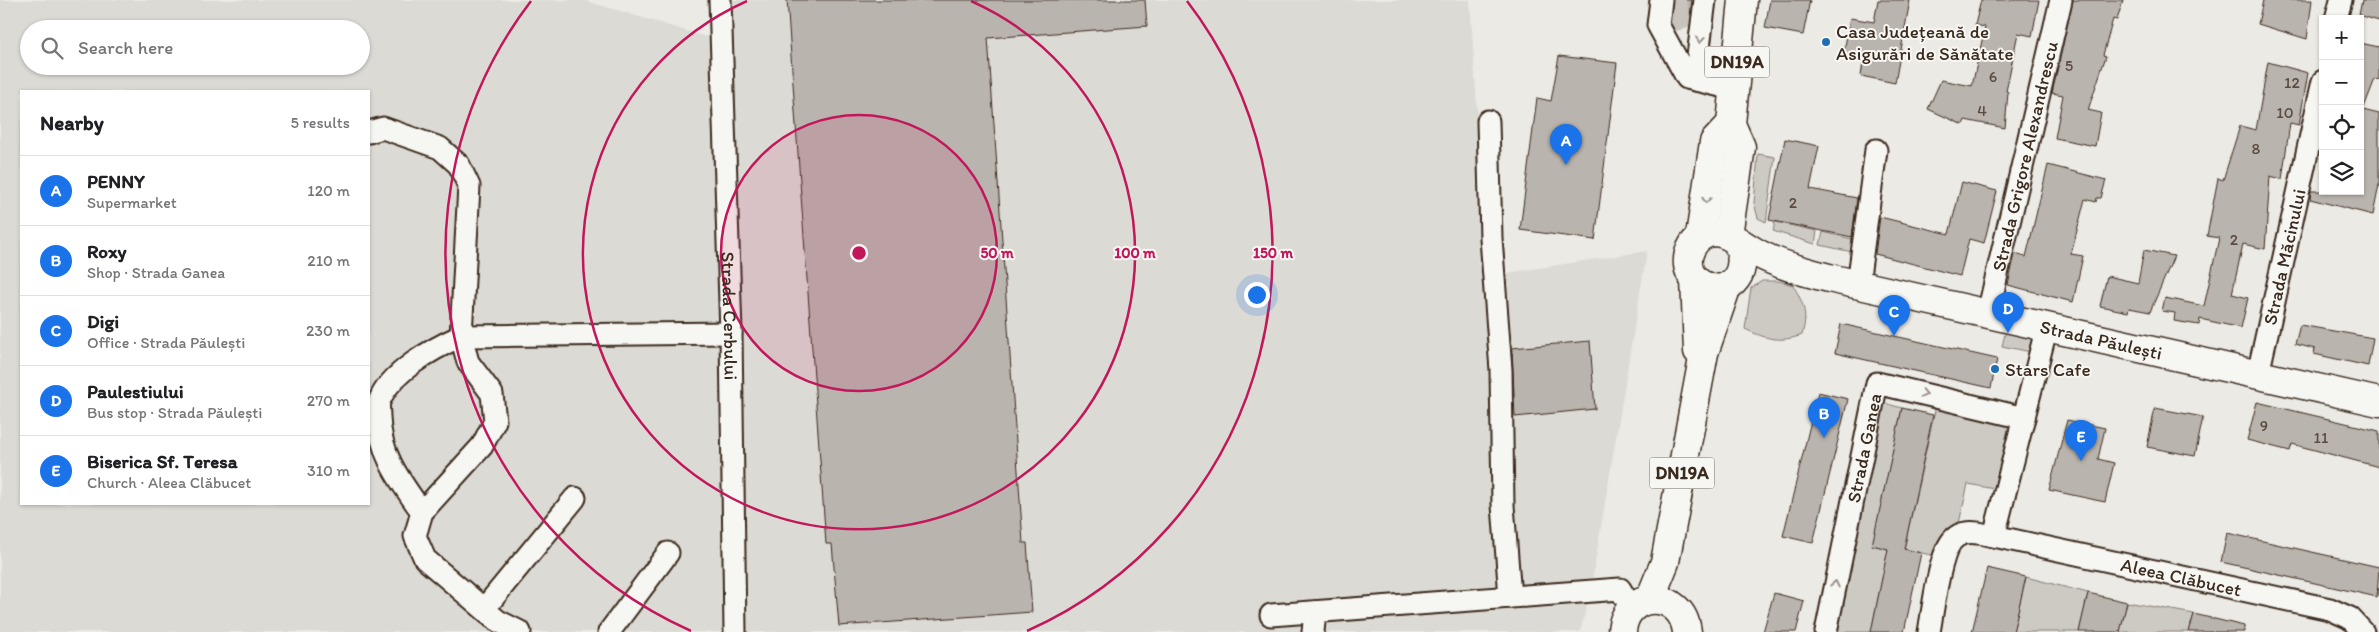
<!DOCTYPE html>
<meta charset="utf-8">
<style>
:root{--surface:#fff;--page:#f2f2f2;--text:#202124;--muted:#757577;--line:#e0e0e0;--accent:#1a73e8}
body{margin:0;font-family:Itim,sans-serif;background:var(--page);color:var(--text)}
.controls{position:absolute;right:15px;top:15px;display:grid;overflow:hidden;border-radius:0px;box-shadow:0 1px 4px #0004}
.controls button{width:45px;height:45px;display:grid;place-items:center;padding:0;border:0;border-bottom:1px solid var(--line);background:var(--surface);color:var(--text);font:25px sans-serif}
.you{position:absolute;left:1256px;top:294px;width:18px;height:18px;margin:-12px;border:4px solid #fff;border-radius:50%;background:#1a73e8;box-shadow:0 0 0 8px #1a73e833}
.badge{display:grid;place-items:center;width:32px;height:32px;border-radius:50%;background:var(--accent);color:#fff;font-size:16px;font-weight:700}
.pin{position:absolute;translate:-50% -41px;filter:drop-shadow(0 1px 2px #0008)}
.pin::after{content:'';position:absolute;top:26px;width:18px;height:15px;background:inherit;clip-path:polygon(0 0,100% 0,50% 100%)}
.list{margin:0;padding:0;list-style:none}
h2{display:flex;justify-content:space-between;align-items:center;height:65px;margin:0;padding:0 20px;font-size:21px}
h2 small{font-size:16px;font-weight:400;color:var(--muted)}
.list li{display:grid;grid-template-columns:32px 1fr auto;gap:15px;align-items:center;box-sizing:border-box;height:70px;padding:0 20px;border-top:1px solid var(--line)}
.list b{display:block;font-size:19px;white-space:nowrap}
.list p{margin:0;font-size:16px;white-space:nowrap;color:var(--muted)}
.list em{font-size:16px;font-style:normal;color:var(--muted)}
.icon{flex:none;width:28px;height:28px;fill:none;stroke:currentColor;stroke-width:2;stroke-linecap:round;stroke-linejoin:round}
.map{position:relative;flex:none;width:2379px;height:632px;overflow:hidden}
.search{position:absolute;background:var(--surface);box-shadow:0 1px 4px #0004;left:20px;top:20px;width:350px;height:55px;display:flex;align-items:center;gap:12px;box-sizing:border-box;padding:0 18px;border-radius:28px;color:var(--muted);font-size:19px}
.panel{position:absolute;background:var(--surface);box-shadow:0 1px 4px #0004;left:20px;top:90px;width:350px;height:415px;border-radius:0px}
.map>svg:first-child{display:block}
.built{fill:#dcdad4;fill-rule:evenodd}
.green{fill:#cdcac4;stroke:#847a71}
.building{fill:#bab4ae;stroke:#3b2a1e}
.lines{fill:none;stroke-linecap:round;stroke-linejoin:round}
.minor-tunnel{stroke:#c8c4bd;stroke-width:21;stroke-dasharray:21 11;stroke-linecap:butt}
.minor-casing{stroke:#3b2a1e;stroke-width:25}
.major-casing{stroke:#3b2a1e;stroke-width:31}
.minor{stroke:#f6f6f2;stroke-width:21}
.major{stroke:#f6f6f2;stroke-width:28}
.oneway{stroke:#989088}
.ring{fill:none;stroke:#c2185b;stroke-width:2.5}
.poi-dot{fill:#1f6fb2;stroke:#f6f6f2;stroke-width:2}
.labels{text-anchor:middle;stroke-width:4;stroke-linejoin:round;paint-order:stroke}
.number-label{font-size:16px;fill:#5b4c42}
.shield{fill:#f6f6f2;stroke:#73675e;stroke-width:1}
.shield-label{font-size:18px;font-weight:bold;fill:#3b2a1e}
.poi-label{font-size:19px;fill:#3b2a1e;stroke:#f6f6f2;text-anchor:start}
.street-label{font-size:19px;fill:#3b2a1e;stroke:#f6f6f2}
.centre{fill:#c2185b;stroke:#f6f6f2;stroke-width:2.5}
.ring-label{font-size:15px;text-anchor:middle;font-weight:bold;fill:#c2185b;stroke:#f6f6f2;stroke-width:4;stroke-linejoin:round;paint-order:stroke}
</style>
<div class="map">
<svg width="2379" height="632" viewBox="0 0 2379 632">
<rect width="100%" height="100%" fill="#ebeae5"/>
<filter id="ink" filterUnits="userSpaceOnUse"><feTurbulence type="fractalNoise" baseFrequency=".02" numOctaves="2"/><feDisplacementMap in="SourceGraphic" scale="10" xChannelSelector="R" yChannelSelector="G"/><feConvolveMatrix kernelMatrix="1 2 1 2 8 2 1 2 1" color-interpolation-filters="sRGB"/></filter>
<g filter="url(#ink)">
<!-- built -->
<path class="built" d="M0 0H583L730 44 731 0H1470L1488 276 1647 251 1590 593 1580 632H0ZM29 29H361V66H29ZM21 91H369V504H21Z"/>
<!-- green -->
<g class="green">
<path d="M1758 154 1775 157 1766 222 1758 218 1754 203Z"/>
<path d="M1775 222 1817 231 1815 244 1773 231Z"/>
<path d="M1823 232 1860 241 1857 253 1820 245Z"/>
<path d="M1762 281H1778L1793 285C1804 304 1808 314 1802 335 1780 343 1766 339 1745 329L1751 288Z"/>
<path d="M2007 326 2028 333 2033 342 2031 352 2002 346Z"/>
<path d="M1938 397 2011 415 1995 489 1968 484 1956 536 1944 558 1904 549Z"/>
<path d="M1873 400 1902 408 1873 545 1888 549 1871 632H1826Z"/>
<path d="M2026 577 2088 593 2079 632H2013Z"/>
<path d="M2127 602 2194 614 2189 632H2120Z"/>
</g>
<!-- building -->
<g class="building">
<path d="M787 0H1145L1147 26 988 38 1023 543H1027L1032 612 839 626 832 544H826Z"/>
<path d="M1673 0H1692L1689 24 1671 22Z"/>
<path d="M1770 0H1810L1803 35 1765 28Z"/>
<path d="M1878 0H1910L1895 83 1861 76 1864 56 1844 52 1850 18 1874 22Z"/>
<path d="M1981 0H2039L2032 36 2018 33 2006 91 2008 92 2005 128 1965 120 1963 125 1928 109 1941 80 1972 86 1985 27 1975 25Z"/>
<path d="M2073 0H2123L2117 20 2113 19 2103 55 2106 56 2088 110 2101 113 2095 146 2055 138 2063 95 2052 93Z"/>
<path d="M2263 0H2312L2307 39 2258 24Z"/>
<path d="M2362 0H2379V21L2359 15Z"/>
<path d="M2360 43 2379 47V80L2375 79 2363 110 2379 114V185L2373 215 2310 199 2311 191H2360Z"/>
<path d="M1559 56 1617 63 1595 240 1520 230 1537 98 1551 101Z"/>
<path d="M2268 62 2308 73 2299 125 2290 123 2282 179 2270 176 2265 249 2243 244 2232 294 2248 298 2241 328 2200 319 2199 325 2174 321 2175 313 2162 311 2165 298 2204 306 2219 238 2207 236 2218 178 2223 180 2240 126 2256 130Z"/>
<path d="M1785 139 1819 146 1810 189 1857 198 1852 237 1769 220Z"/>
<path d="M2048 165 2106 180 2101 198H2097L2096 202 2085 199 2071 254 2083 256 2073 302 2008 285 2015 254 2026 257Z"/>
<path d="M1962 182 1997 191 1984 243 1969 239 1960 276 1875 254 1880 217 1949 234Z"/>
<path d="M2144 250 2174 256 2150 312 2129 308 2128 312 2100 306 2107 276 2138 283Z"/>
<path d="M1841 324 1997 359 1991 388 1835 353Z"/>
<path d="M2300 325 2373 338 2368 366 2314 354 2315 349 2295 344Z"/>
<path d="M1590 341 1595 409 1515 417 1512 348Z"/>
<path d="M1818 392 1848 399 1813 543 1783 536Z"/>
<path d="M2257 402 2379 431V467L2292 444 2290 451 2247 440Z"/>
<path d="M1902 408 1933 415 1904 549 1921 553 1904 632H1871L1888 549 1872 545Z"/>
<path d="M2155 408 2203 417 2195 456 2147 447Z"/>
<path d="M2067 420 2105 428 2098 459 2114 463 2105 502 2049 490Z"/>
<path d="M2227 533 2379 567 2377 597 2221 562Z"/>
<path d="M1987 568 2026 577 2013 632H1972Z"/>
<path d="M1774 593 1804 601 1796 632H1763Z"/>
<path d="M2088 593 2127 602 2120 632H2079Z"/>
<path d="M2194 614 2244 626V632H2189Z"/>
</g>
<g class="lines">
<!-- minor-tunnel -->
<g class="minor-tunnel">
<path d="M1666 7 1686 0"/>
<path d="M1670 22 1691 16"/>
</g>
<defs>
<g id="minor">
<path id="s1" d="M720 0 731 333 735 632"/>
<path d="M1661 0 1658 25 1687 78 1734 89"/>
<path d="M2336 19 2341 0"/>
<path d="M1695 80 1705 0"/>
<path d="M1488 121 1491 238 1501 370 1503 505 1510 597"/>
<path d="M369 132 383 128 440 148 459 165 469 186 461 336 468 362 492 394 495 421 482 446 422 512 415 536 425 559 498 621 520 632"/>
<path d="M1858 284 1876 150"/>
<path id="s2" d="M1988 313 2061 0"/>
<path id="s3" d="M2258 374 2323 81"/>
<path d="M422 512C401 482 380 456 379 417 379 413 378 406 379 402 389 373 434 348 461 336L731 333"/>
<path d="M1994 536 2047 326"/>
<path d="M484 609 575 498"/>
<path d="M1271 615 1620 589 1632 609"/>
<path d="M609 632 668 553"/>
<path d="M1313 632 1315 612"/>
<path id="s4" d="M1826 632 1877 383 2024 418"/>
<path id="s5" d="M1929 632C1933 612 1939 548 1956 537 1967 529 1982 534 1994 536L2330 609 2350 618 2363 632"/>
</g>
<g id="major">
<path d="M1728 235 1741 147 1731 124 1743 0"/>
<path d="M1700 236 1714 142 1731 124"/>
<path id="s6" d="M1736 240C1752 267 1732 301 1701 284 1673 268 1694 223 1724 234 1735 238 1746 247 1757 253 1779 265 1805 272 1829 278L2379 402"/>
<path d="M1695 279 1698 351"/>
<path d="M1650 599 1665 562 1704 353 1727 286"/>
<path d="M1622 632C1624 590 1682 588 1687 632"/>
</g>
</defs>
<!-- minor casing -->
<use href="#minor" class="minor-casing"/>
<!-- major casing -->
<use href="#major" class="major-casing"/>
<!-- minor -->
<use href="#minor" class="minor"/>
<!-- major -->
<use href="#major" class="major"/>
</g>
<!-- one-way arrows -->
<defs><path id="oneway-chevron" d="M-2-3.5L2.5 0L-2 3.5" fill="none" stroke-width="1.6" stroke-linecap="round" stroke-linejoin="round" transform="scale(1.25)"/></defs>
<g class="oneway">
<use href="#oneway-chevron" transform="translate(1700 40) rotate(97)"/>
<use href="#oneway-chevron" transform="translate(1706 200) rotate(98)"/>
<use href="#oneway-chevron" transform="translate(1924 394) rotate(13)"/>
<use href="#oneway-chevron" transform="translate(1835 584) rotate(-78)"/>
</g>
</g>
<!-- distance rings -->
<circle cx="859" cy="253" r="138" fill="#c2185b" fill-opacity=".12"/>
<g class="ring">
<circle cx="859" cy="253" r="138"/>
<path d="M971 1A276 276 0 1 1 747 1"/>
<path d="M691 631A414 414 0 0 1 531 1M1187 1A414 414 0 0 1 1027 631"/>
</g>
<!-- markers -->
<g class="poi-dot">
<circle cx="1826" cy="42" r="5"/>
<circle cx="1995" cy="369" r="5"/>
</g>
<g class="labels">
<!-- number labels -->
<g class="number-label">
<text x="2069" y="71">5</text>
<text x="1993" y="82">6</text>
<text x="2292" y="88">12</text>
<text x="1982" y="116">4</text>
<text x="2285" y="118">10</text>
<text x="2256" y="154">8</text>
<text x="1793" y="208">2</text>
<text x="2234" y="245">2</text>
<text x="2264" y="431">9</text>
<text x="2321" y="443">11</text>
</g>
<!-- shield labels -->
<g class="shield">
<rect x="1704.5" y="46.5" width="65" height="31" rx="4"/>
<rect x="1649.5" y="457.5" width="65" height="31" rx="4"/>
</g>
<g class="shield-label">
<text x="1737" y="68">DN19A</text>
<text x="1682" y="479">DN19A</text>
</g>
<!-- poi labels -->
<g class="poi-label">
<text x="1836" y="38">Casa Județeană de<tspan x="1836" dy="22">Asigurări de Sănătate</tspan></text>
<text x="2005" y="376">Stars Cafe</text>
</g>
<!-- street labels -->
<g class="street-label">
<text dy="7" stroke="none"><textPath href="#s2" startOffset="161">Strada Grigore Alexandrescu</textPath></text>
<text dy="7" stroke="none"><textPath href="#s3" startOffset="120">Strada Măcinului</textPath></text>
<text dy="7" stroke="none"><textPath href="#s1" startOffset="316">Strada Cerbului</textPath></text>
<text dy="7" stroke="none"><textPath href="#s6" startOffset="554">Strada Păulești</textPath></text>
<text dy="7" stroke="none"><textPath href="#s4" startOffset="188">Strada Ganea</textPath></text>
<text dy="7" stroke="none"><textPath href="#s5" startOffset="331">Aleea Clăbucet</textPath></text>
</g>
</g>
<circle cx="859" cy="253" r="8" class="centre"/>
<g class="ring-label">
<text x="997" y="258">50 m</text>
<text x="1135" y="258">100 m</text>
<text x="1273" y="258">150 m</text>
</g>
</svg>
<div class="controls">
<button>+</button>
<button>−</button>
<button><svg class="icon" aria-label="locate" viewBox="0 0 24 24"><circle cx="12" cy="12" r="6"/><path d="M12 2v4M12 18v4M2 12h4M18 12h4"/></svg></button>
<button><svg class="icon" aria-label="layers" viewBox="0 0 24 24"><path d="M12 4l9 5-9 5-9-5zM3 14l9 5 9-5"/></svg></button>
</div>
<div class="you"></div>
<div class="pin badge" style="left:1566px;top:165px">A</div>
<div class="pin badge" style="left:1824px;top:438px">B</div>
<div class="pin badge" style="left:1894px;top:336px">C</div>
<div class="pin badge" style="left:2008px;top:333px">D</div>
<div class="pin badge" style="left:2081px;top:461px">E</div>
<div class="search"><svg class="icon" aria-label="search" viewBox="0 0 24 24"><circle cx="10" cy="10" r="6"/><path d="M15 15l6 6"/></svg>Search here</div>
<section class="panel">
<h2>Nearby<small>5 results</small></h2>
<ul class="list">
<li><span class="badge">A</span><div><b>PENNY</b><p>Supermarket</p></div><em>120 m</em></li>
<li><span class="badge">B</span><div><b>Roxy</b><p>Shop · Strada Ganea</p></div><em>210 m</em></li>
<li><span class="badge">C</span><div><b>Digi</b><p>Office · Strada Păulești</p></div><em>230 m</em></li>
<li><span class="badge">D</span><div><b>Paulestiului</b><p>Bus stop · Strada Păulești</p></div><em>270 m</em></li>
<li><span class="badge">E</span><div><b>Biserica Sf. Teresa</b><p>Church · Aleea Clăbucet</p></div><em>310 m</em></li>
</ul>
</section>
</div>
